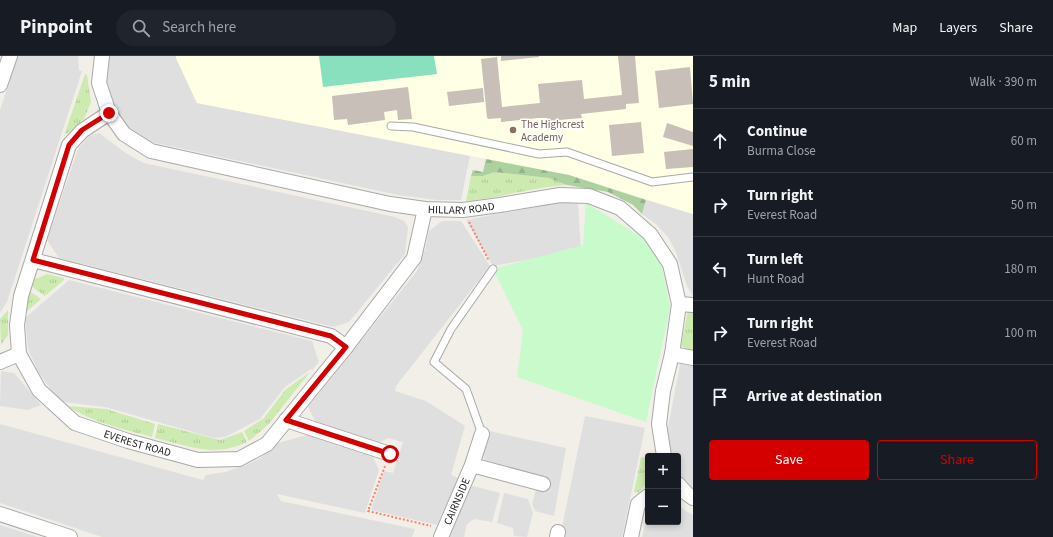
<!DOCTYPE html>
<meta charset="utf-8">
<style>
:root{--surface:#171b24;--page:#20242c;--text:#f1f3f6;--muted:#9ea1a6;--line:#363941;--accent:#d40000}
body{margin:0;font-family:"Source Sans 3",sans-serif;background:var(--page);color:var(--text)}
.controls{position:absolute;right:12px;bottom:12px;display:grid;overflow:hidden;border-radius:4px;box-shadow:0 2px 6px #0003}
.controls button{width:36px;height:36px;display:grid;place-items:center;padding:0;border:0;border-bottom:1px solid var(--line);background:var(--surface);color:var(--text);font:20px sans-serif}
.stop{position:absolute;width:12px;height:12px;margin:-9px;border:3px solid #d40000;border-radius:50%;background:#fff}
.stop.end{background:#d40000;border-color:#fff;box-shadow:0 1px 4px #0008}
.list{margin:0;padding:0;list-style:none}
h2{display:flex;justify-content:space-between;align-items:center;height:52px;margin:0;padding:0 16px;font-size:17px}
h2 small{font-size:13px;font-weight:400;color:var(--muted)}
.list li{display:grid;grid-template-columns:26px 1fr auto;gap:12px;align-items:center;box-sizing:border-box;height:64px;padding:0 16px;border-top:1px solid var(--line)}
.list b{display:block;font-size:15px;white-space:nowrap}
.list p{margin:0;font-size:13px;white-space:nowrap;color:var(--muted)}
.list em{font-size:13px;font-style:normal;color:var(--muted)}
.actions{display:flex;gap:8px;padding:12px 16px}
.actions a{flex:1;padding:9px 0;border:1px solid var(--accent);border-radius:4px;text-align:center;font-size:14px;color:var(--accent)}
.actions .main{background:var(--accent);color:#fff}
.icon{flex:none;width:22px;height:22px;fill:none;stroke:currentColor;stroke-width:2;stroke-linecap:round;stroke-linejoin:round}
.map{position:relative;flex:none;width:693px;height:481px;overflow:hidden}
header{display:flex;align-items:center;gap:24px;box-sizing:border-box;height:56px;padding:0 20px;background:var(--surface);border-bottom:1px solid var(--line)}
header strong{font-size:19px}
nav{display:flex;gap:22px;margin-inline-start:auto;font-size:14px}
.search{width:280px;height:36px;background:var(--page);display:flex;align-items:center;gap:10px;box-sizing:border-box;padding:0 14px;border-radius:22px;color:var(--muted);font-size:15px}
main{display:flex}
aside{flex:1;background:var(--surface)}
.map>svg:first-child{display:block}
.residential{fill:#e0dfdf}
.education{fill:#ffffe5}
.grass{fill:url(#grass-tufts)}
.forest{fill:url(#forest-firs)}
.park{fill:#c8facc}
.pitch{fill:#88e0be}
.building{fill:#c7bfb8}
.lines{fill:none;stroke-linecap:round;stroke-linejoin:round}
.lane-casing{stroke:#a9a9a9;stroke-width:9}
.street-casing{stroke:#a9a9a9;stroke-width:16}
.path{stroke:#fa8072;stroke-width:2;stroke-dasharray:2 2;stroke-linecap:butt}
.lane{stroke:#fff;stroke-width:7}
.street{stroke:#fff;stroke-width:14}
.route{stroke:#d40000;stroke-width:5}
.education-dot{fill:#8d6e63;stroke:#fff;stroke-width:1.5}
.labels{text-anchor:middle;stroke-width:3;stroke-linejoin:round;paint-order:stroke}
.education-label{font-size:11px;fill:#785e54;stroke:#fff;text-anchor:start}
.street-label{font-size:11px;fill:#222;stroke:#fff}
</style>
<header>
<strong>Pinpoint</strong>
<div class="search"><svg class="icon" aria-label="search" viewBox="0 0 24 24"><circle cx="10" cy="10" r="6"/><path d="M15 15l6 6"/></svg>Search here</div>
<nav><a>Map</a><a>Layers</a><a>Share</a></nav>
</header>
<main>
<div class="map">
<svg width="693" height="481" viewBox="0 0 693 481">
<defs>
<pattern id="grass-tufts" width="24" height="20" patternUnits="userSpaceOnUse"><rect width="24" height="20" fill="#cdebb0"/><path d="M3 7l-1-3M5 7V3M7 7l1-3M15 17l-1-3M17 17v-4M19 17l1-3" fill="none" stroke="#b0c997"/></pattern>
<pattern id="forest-firs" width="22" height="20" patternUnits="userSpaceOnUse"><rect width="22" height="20" fill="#add19e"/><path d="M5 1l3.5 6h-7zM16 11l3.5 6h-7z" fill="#95b388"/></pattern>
</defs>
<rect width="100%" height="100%" fill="#f2efe9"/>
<!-- residential -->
<g class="residential">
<path d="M18 0H78L79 14 82 15 7 246 0 257V54Z"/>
<path d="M110 0H176V2L197 47 470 100 461 144H437L398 139 151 86 125 70 117 59 108 37 106 21Z"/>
<path d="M99 77 127 98 144 107 395 161 404 165 408 171 405 198 349 266 334 271 59 202 47 184 78 93 89 80Z"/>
<path d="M646 144 693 158V240L687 230 676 196 668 181 657 169 642 158Z"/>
<path d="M557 147H578L581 194 493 210 466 164Z"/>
<path d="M442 165H461L490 210 396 330 395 335 426 345 465 370 451 419 458 422 437 469 371 454 384 415 393 417 403 386 388 382 378 387 316 367 308 351 417 215 425 194 429 175Z"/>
<path d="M69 224 312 285 319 306 312 314 311 313 285 331 260 363 225 381 214 382 105 351 63 346 55 340 38 315 28 293 25 262Z"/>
<path d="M685 304 693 306V432L682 422 678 415V400H671L668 390V372L680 308Z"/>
<path d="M1 315 14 317 41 349 28 354 0 350Z"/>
<path d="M585 360 645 372 622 481H560Z"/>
<path d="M0 368 203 424 206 419 225 416 251 407 260 402 278 387 307 379 373 401 379 414 365 457 277 438 281 445 415 473 412 481H102L0 447Z"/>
<path d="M489 375 566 392 554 460 535 455 532 448 536 433 491 409V406L484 403 482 395Z"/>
<path d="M469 429 500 437 492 466 474 463 467 468 464 481H445Z"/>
<path d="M504 437 528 443 533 457 527 481 514 480 513 472 497 467Z"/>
<path d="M678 447 684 454 693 459V481H642L648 457V466H678Z"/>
<path d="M0 469 38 481H0Z"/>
</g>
<!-- education -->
<path class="education" d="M176 0H693V158L569 119 197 47 176 2Z"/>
<!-- grass -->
<g class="grass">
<path d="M85 18 87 19 91 46 84 63 67 78 65 77Z"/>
<path d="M495 116 549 122 567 129C533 131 500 142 466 145L471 120H483Z"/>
<path d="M47 218 64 222V224L45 240 31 230V225Z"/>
<path d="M28 234 41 243 26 256 25 252Z"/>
<path d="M693 252V297L681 290 688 253Z"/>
<path d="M8 254V279L1 289 0 263Z"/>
<path d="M310 316 268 369 249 385 244 375 264 362 285 334Z"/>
<path d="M68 350 106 353 155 368 152 381C124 373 93 367 68 350Z"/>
<path d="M158 368 220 384 242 376 247 386C213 402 190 390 155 382Z"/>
<path d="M641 401 648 402V426L638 437 634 436Z"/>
</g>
<!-- forest -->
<path class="forest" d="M486 103 569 119 646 144 642 158 633 149 608 136 567 129 549 122 495 116 483 120H471L473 114 483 116Z"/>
<!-- park -->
<path class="park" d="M586 147 659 192 670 252 646 366 517 321 523 274 493 213 583 189Z"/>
<!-- pitch -->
<path class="pitch" d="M319 0H434L437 18 323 31Z"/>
<!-- building -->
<g class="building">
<path d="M501 0H539V1L501 5Z"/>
<path d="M618 0H635L639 47 626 48V53L581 58 582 62 548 65 547 62H538L501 66V62L488 63 487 61 481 3 497 1 502 51 540 47 538 28 582 24 584 43 622 39Z"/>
<path d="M690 11 693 48 659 52 655 15Z"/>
<path d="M408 31 412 63 398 64 397 54 384 56 385 64 348 69 347 63 334 64 332 40Z"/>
<path d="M483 32 484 46 449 50 447 36Z"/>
<path d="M641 66 644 97 612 100 609 69Z"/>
<path d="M667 67 693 76V90L663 81Z"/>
<path d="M693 93V111L666 113 664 96Z"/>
</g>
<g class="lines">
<defs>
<g id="lane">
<path d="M391 70 413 71 539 98 567 96 652 126 693 121"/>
<path d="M482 378 466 333 434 306 451 273 493 213"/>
</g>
<g id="street">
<path id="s1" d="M102 0 99 27 109 57 124 78 151 95 390 148 425 153 463 154 500 149 560 139 589 140 620 152 650 178 670 208 679 248 672 298 663 335 659 368 664 400"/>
<path d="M0 29 10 0"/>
<path id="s2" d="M109 57 82 75 69 89 21 240 17 269 19 298 39 334 75 367 128 385 198 404 239 403 267 388 346 291 414 202 425 153"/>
<path d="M33 204 331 280 346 291"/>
<path d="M679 248 693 249"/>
<path d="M672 298 693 302"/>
<path d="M0 306 19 298"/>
<path d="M286 364 390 398"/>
<path d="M472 409 543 428"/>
<path d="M678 428 686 437 693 442"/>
<path d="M0 458 70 481"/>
<path id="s3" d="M441 481 472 409 482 378"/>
<path d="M557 481 558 476"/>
<path d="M631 481 638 448 648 440"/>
</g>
</defs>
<!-- lane casing -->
<use href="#lane" class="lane-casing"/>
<!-- street casing -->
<use href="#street" class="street-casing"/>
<!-- path -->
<g class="path">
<path d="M469 166 489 205"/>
<path d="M385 410 368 455 431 470"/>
</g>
<!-- lane -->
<use href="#lane" class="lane"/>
<!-- street -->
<use href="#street" class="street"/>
</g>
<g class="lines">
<!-- route -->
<path class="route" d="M109 57 82 74 69 89 33 204 331 280 346 291 286 364 390 398"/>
</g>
<!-- markers -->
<circle class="education-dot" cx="513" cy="74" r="4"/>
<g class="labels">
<!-- education labels -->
<g class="education-label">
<text x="521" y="72">The Highcrest<tspan x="521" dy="13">Academy</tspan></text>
</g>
<!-- street labels -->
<g class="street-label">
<text dy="4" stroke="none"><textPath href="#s1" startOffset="433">HILLARY ROAD</textPath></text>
<text dy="4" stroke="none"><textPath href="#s2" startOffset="424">EVEREST ROAD</textPath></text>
<text dy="4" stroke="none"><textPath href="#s3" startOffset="39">CAIRNSIDE</textPath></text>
</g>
</g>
</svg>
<div class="controls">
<button>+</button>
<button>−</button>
</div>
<div class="stop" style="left:390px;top:398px"></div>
<div class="stop end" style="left:109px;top:57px"></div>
</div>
<aside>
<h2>5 min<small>Walk · 390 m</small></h2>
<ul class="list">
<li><svg class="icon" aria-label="ahead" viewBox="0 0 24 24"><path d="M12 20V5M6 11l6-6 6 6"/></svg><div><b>Continue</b><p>Burma Close</p></div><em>60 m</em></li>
<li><svg class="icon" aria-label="right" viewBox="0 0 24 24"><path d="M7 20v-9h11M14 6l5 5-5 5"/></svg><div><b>Turn right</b><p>Everest Road</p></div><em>50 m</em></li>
<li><svg class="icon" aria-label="left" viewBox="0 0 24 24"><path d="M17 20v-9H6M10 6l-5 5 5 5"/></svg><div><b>Turn left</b><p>Hunt Road</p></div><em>180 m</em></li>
<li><svg class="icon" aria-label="right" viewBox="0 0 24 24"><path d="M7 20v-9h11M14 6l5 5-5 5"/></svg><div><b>Turn right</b><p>Everest Road</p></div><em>100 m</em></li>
<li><svg class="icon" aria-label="arrive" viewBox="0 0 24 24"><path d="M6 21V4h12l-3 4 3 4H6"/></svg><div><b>Arrive at destination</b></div></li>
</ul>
<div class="actions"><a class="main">Save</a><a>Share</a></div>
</aside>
</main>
